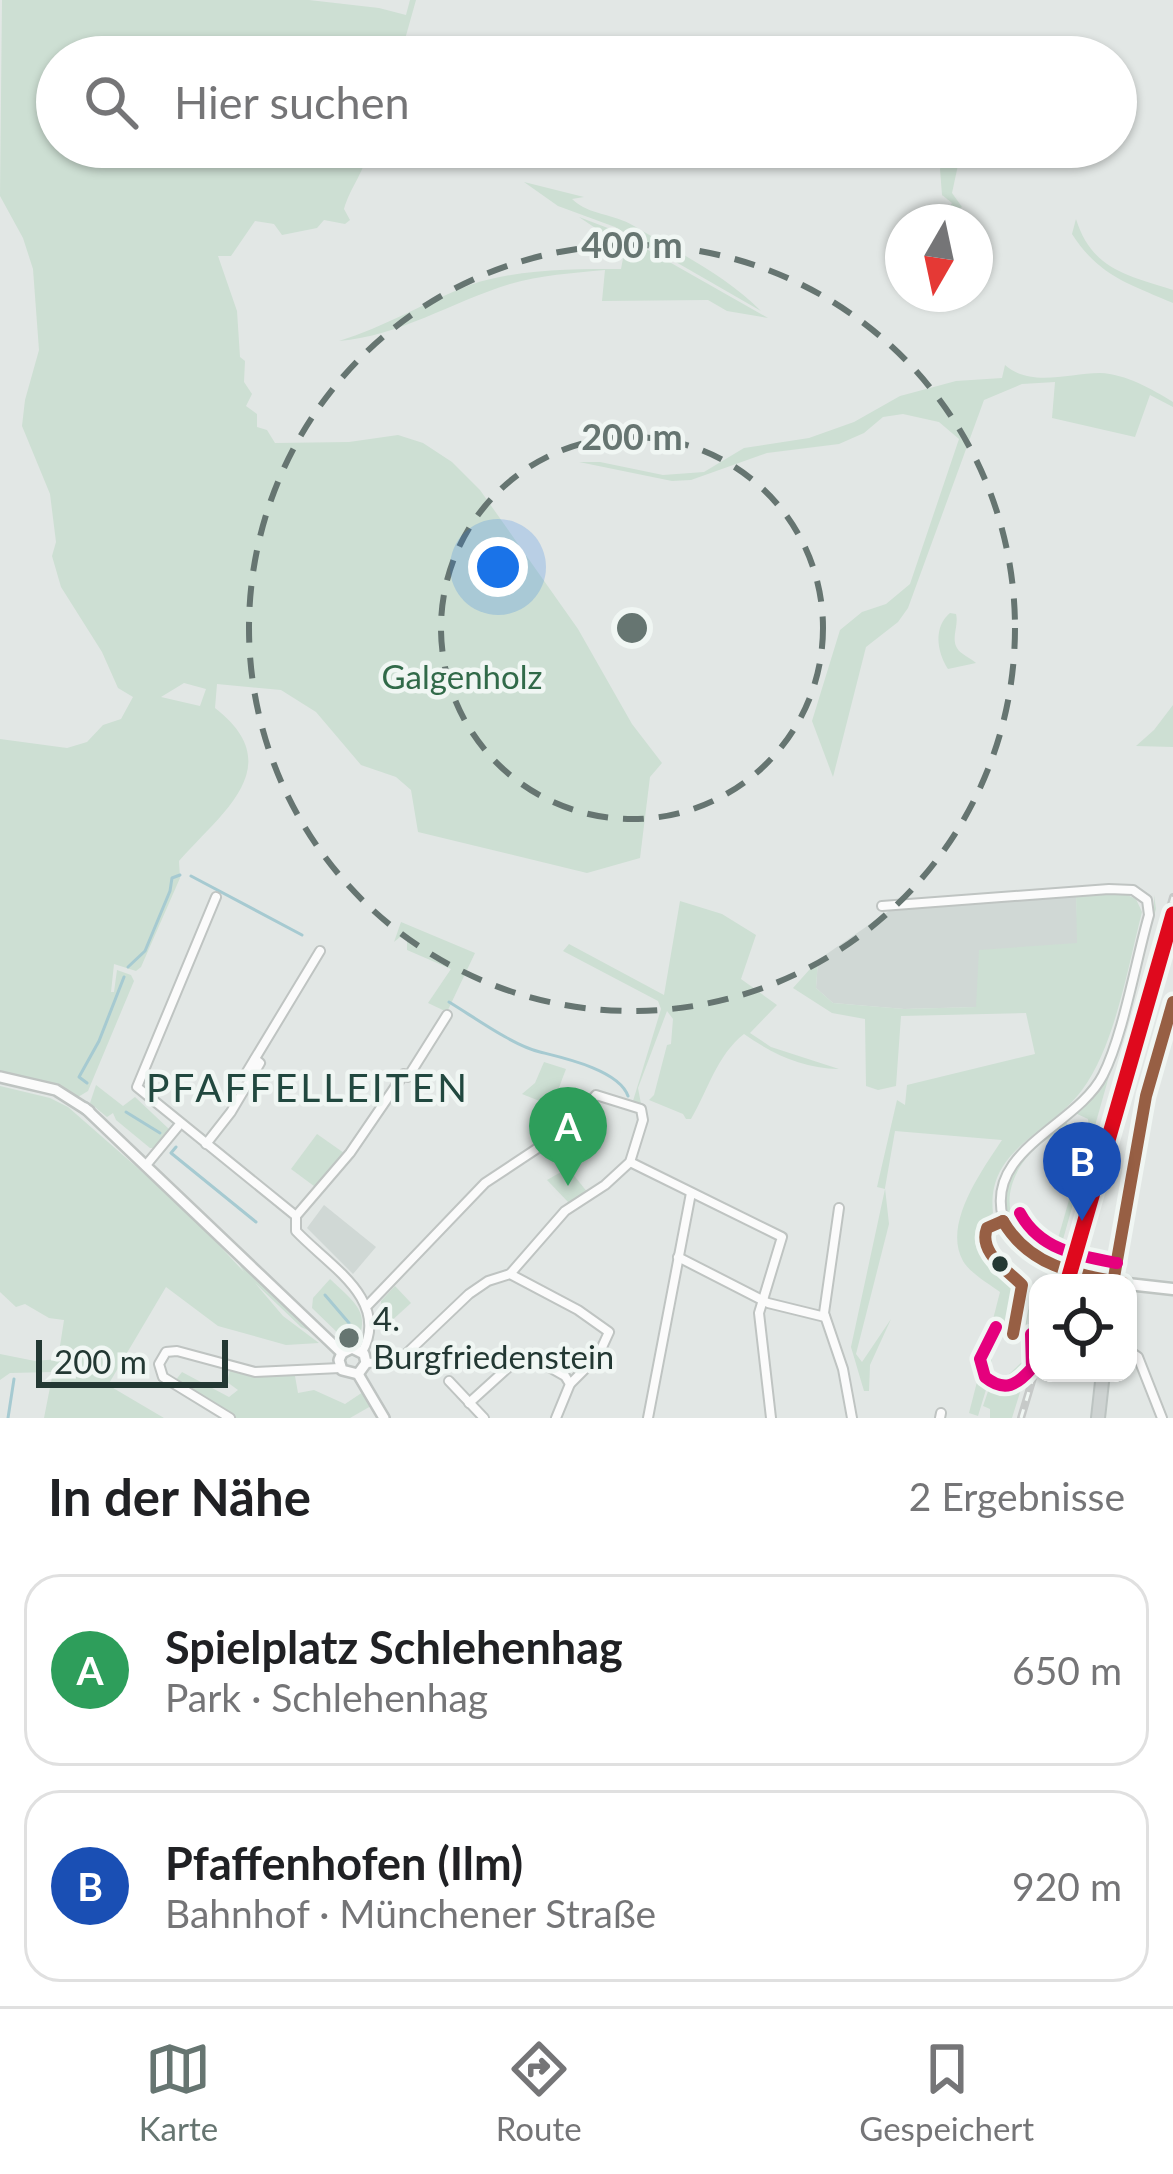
<!DOCTYPE html>
<html lang="de">
<meta charset="utf-8">
<style>
:root{--surface:#fff;--page:#f2f2f2;--text:#202124;--muted:#757577;--line:#e0e0e0;--accent:#667571}
body{margin:0;font-family:Lato,sans-serif;background:var(--page);color:var(--text)}
.controls{position:absolute;right:36px;bottom:36px;display:grid;overflow:hidden;border-radius:24px;box-shadow:0 3px 9px #0004}
.controls button{width:108px;height:108px;display:grid;place-items:center;padding:0;border:0;border-bottom:3px solid var(--line);background:var(--surface);color:var(--text);font:60px sans-serif}
.compass{position:absolute;left:885px;top:204px;width:108px;height:108px;border-radius:50%;background:var(--surface);box-shadow:0 3px 9px #0004;rotate:189deg}
.scale{position:absolute;left:36px;bottom:30px;width:192px;box-sizing:border-box;padding-left:12px;border:6px solid #233833;border-top:0;font-size:33px;line-height:42px;white-space:nowrap;color:#233833;-webkit-text-stroke:9px #f0f6f3;paint-order:stroke}
.you{position:absolute;left:498px;top:567px;width:42px;height:42px;margin:-30px;border:9px solid #fff;border-radius:50%;background:#1a73e8;box-shadow:0 0 0 18px #1a73e833}
.badge{display:grid;place-items:center;width:78px;height:78px;border-radius:50%;background:var(--accent);color:#fff;font-size:39px;font-weight:700}
.pin{position:absolute;translate:-50% -99px;filter:drop-shadow(0 3px 6px #0008)}
.pin::after{content:'';position:absolute;top:63px;width:42px;height:36px;background:inherit;clip-path:polygon(0 0,100% 0,50% 100%)}
.list{margin:0;padding:0;list-style:none}
h2{display:flex;justify-content:space-between;align-items:center;height:156px;margin:0;padding:0 48px;font-size:51px}
h2 small{font-size:39px;font-weight:400;color:var(--muted)}
.list li{display:grid;grid-template-columns:78px 1fr auto;gap:36px;align-items:center;box-sizing:border-box;height:192px;margin:0 24px 24px;padding:0 24px;border:3px solid var(--line);border-radius:36px}
.list b{display:block;font-size:45px;white-space:nowrap}
.list p{margin:0;font-size:39px;white-space:nowrap;color:var(--muted)}
.list em{font-size:39px;font-style:normal;color:var(--muted)}
.icon{flex:none;width:66px;height:66px;fill:none;stroke:currentColor;stroke-width:2;stroke-linecap:round;stroke-linejoin:round}
.map{position:relative;flex:none;width:1173px;height:1418px;overflow:hidden}
.search{position:absolute;background:var(--surface);box-shadow:0 3px 9px #0004;left:36px;right:36px;top:36px;height:132px;display:flex;align-items:center;gap:30px;box-sizing:border-box;padding:0 42px;border-radius:66px;color:var(--muted);font-size:45px}
.sheet{height:588px;background:var(--surface)}
nav{display:flex;justify-content:space-around;align-items:center;box-sizing:border-box;height:168px;border-top:3px solid var(--line);background:var(--surface);font-size:33px;color:var(--muted)}
nav a{display:grid;justify-items:center;gap:6px}
nav .on{color:var(--accent)}
.map>svg:first-child{display:block}
.built{fill:#d0d8d5}
.green{fill:#cddfd3;fill-rule:evenodd}
.lines{fill:none;stroke-linecap:round;stroke-linejoin:round}
.stream{stroke:#a6cad1;stroke-width:3}
.minor-tunnel{stroke:#bcc4c1;stroke-width:8;stroke-dasharray:8 4;stroke-linecap:butt}
.minor-casing{stroke:#bfc4c2;stroke-width:12}
.tertiary-casing{stroke:#bfc4c2;stroke-width:14}
.secondary-casing{stroke:#bfc5c2;stroke-width:15}
.primary-casing{stroke:#bcc3c1;stroke-width:16}
.minor{stroke:#fbfbfb;stroke-width:8}
.tertiary{stroke:#fbfbfb;stroke-width:9}
.secondary{stroke:#fbfbfb;stroke-width:10}
.primary{stroke:#ced3d2;stroke-width:12}
.rail-casing{stroke:#c6c9c8;stroke-width:8}
.rail{stroke:#f0f6f3;stroke-width:3;stroke-dasharray:9;stroke-linecap:butt}
.bus-1-casing{stroke:#f0f6f3;stroke-width:21}
.bus-2-casing{stroke:#f0f6f3;stroke-width:21}
.bus-1{stroke:#975f44;stroke-width:12}
.bus-2{stroke:#e5007d;stroke-width:12}
.rail-1-casing{stroke:#f0f6f3;stroke-width:24}
.rail-1{stroke:#df091d;stroke-width:15}
.ring{fill:none;stroke:#667571;stroke-width:6;stroke-dasharray:21 15}
.bus-dot{fill:#233833;stroke:#f0f6f3;stroke-width:4.5}
.poi-dot{fill:#667571;stroke:#f0f6f3;stroke-width:4.5}
.labels{text-anchor:middle;stroke-width:9;stroke-linejoin:round;paint-order:stroke}
.park-label{font-size:33px;fill:#316a49;stroke:#f0f6f3}
.poi-label{font-size:33px;fill:#233833;stroke:#f0f6f3;text-anchor:start}
.quarter-label{font-size:39px;letter-spacing:3px;fill:#21483f;stroke:#f0f6f3}
.centre{fill:#667571;stroke:#f0f6f3;stroke-width:6}
.ring-label{font-size:36px;text-anchor:middle;font-weight:bold;fill:#667571;stroke:#f0f6f3;stroke-width:9;stroke-linejoin:round;paint-order:stroke}
</style>
<div class="map">
<svg width="1173" height="1418" viewBox="0 0 1173 1418">
<rect width="100%" height="100%" fill="#e2e7e5"/>
<!-- built -->
<g class="built">
<path d="M1076 893 1078 943 977 1007 904 1009 833 1003 816 988 818 960 889 911Z"/>
<path d="M324 1205 376 1247 353 1274 307 1228Z"/>
</g>
<!-- green -->
<g class="green">
<path d="M2 0H309L379 8 406 15 410 0H416L400 57H57V147H369C365 172 351 185 344 209L350 220 345 224 324 220 317 228 282 235 274 224 255 221 231 256H218L237 311 240 357 245 361 244 382 252 394 246 406 257 414V427L267 430 275 443 349 442 398 435 423 443 452 462 480 490 578 629 632 724 662 763 650 777 640 858 587 873 418 832 411 790 396 777 361 765 316 712 281 690 217 684 215 708C290 766 221 813 179 861L180 878 141 967 136 971 114 964 111 992H114L117 970 131 975 134 981 88 1091 78 1097 59 1085 0 1073V739L67 748 87 742 103 725 121 719 133 697 118 688 102 652 61 587 52 556 56 542 50 494 22 426 25 400 39 350 33 269 23 238 0 196ZM184 683 206 689 200 706 161 697Z"/>
<path d="M945 147H960L961 151 952 193 962 207 939 222 952 203 942 195 940 169Z"/>
<path d="M524 182 584 197 572 199C590 216 613 213 634 226 677 252 724 274 761 311L615 227 558 206Z"/>
<path d="M579 217 613 230 768 318 727 311 708 300 602 301 605 270C573 273 540 275 510 284 451 302 400 336 339 341 385 327 425 302 470 285 516 269 573 269 621 269L625 248Z"/>
<path d="M1076 219C1092 270 1127 275 1173 290V303C1129 284 1099 276 1072 234Z"/>
<path d="M1005 365C1031 388 1069 373 1100 373 1126 374 1152 389 1173 402V407L1150 395 1135 437 1052 418 1055 382 1022 384 984 400 908 608 898 622 866 647 833 777 812 721 840 630 862 612 886 604 910 584 959 439 939 422 903 414 883 417 864 433 839 444 767 453 691 480 672 481 579 462H600L663 475 704 472 744 448 809 438 854 422 900 396 956 381 1002 378Z"/>
<path d="M950 613 956 614C959 625 951 638 957 648 960 654 971 658 976 663L948 669C937 652 933 627 950 613Z"/>
<path d="M1173 705V747L1136 746 1154 730Z"/>
<path d="M1121 892 1136 899 1142 912C1128 966 1115 1046 1082 1090 1050 1134 986 1148 993 1213 949 1246 996 1265 1014 1290L1002 1337 992 1349V1370L978 1416 969 1413 1000 1292C988 1283 971 1274 963 1261 942 1224 983 1169 1002 1140L895 1131 885 1188 889 1224 856 1354 862 1362 891 1319 870 1365 869 1391H864L851 1347 885 1189 877 1187 897 1100 905 1105 907 1085 1035 1054 1026 1013 901 1016 896 1086 878 1090 866 1086 865 1019 832 1013 793 988 818 960 816 988 833 1003 904 1009 976 1007 979 950 1077 943 1076 893Z"/>
<path d="M1154 895 1156 909 1062 1243 1057 1242 1089 1130 1088 1119 1075 1113C1118 1071 1138 971 1154 913Z"/>
<path d="M680 901 722 914 756 935 741 979 777 1005 750 1033 771 1047 839 1069C802 1068 774 1055 744 1034 717 1055 708 1090 691 1119H686L683 1114 649 1100 654 1095 667 1045 671 1044 673 1019 667 1011 638 1088 641 1104 633 1101 661 1009 658 1001 563 951 569 944 664 995Z"/>
<path d="M401 922 475 953 447 1012 428 1003 451 969 407 950V941L400 937 394 942Z"/>
<path d="M544 1062 566 1069 552 1106 522 1094 535 1083Z"/>
<path d="M96 1085 123 1106 135 1097 170 1130 155 1148H150L116 1120 113 1113 107 1117 90 1103Z"/>
<path d="M0 1086 50 1098 68 1107 188 1212 244 1272 218 1232 314 1333 301 1327 255 1283 283 1316 319 1343 286 1345 218 1326 166 1287 108 1385 164 1418H44L53 1372 10 1373 0 1380V1354L35 1361 58 1359 64 1320 49 1318 25 1304 16 1307 0 1292Z"/>
<path d="M1066 1121 1070 1130C1032 1137 994 1188 1016 1225 1026 1241 1041 1242 1055 1251L1052 1260C1013 1248 988 1205 1015 1168 1028 1150 1049 1135 1066 1121Z"/>
<path d="M317 1134 344 1153 318 1189 291 1169Z"/>
<path d="M568 1168 588 1193 570 1204 547 1180Z"/>
<path d="M330 1279C348 1297 372 1311 358 1338L341 1336 312 1308 313 1298Z"/>
<path d="M395 1286 411 1303 389 1323 383 1322 381 1301Z"/>
<path d="M1027 1309 1029 1310 1026 1331H1031L1038 1313V1335L1012 1418H990V1409L983 1406 994 1374 1007 1376 1023 1361Z"/>
<path d="M230 1370 295 1376 298 1393 314 1390 345 1404 363 1392 371 1406 350 1418H236L175 1381 182 1372 229 1397 238 1390 227 1382Z"/>
</g>
<g class="lines">
<!-- stream -->
<g class="stream">
<path d="M191 876 302 935"/>
<path d="M128 967 145 951 170 891 172 878 180 875"/>
<path d="M449 1002C474 1017 512 1045 540 1052 564 1058 619 1070 628 1096"/>
<path d="M87 1083 79 1077 99 1041 124 977"/>
<path d="M126 1112 160 1133"/>
<path d="M176 1147 171 1153 256 1222"/>
<path d="M325 1295 349 1323"/>
<path d="M8 1418 14 1379"/>
</g>
<!-- minor-tunnel -->
<path class="minor-tunnel" d="M1055 1266 1080 1274"/>
<defs>
<g id="minor">
<path d="M216 897 137 1087 296 1216V1231C328 1265 391 1300 362 1352"/>
<path d="M882 906 1109 889 1133 890 1147 900 1149 915C1136 960 1123 1036 1103 1075 1077 1126 985 1149 1003 1218 1009 1244 1031 1257 1055 1266"/>
<path d="M250 1078 245 1075 320 951"/>
<path d="M206 1144 231 1112 260 1063 255 1059"/>
<path d="M630 1162 782 1237 759 1313 771 1418"/>
<path d="M147 1164 180 1124"/>
<path d="M839 1208 824 1313 843 1369 852 1418"/>
<path d="M296 1216 350 1153 404 1074 408 1077 447 1015"/>
<path d="M678 1257 768 1303 825 1317"/>
<path d="M510 1274 578 1310 609 1332 598 1356 570 1384"/>
<path d="M1080 1274 1112 1281"/>
<path d="M1128 1350 1138 1357 1162 1418"/>
<path d="M366 1363 388 1362 404 1356 469 1294 488 1281 510 1274 565 1211 605 1185 630 1162 643 1120 641 1109 596 1095 568 1128 485 1183 368 1305"/>
<path d="M449 1381 484 1418"/>
<path d="M469 1403 521 1356 528 1355 565 1376 570 1384 556 1418"/>
<path d="M230 1418 163 1377 159 1364 166 1352 177 1351 255 1372 340 1368"/>
<path d="M648 1418 691 1193"/>
<path d="M940 1418 941 1413"/>
</g>
<g id="tertiary">
<path d="M0 1077 56 1090 89 1111"/>
<path d="M85 1108 342 1353"/>
<path d="M342 1353 352 1348 364 1354 366 1363 358 1374"/>
<path d="M342 1353 339 1360 342 1370 358 1374"/>
<path d="M358 1374 384 1418"/>
</g>
<path id="secondary" d="M1128 1284 1173 1289"/>
<g id="primary">
<path d="M1113 1283 1146 1096 1173 1002"/>
<path d="M1098 1418 1103 1373"/>
</g>
</defs>
<!-- minor casing -->
<use href="#minor" class="minor-casing"/>
<!-- tertiary casing -->
<use href="#tertiary" class="tertiary-casing"/>
<!-- secondary casing -->
<use href="#secondary" class="secondary-casing"/>
<!-- primary casing -->
<use href="#primary" class="primary-casing"/>
<!-- minor -->
<use href="#minor" class="minor"/>
<!-- tertiary -->
<use href="#tertiary" class="tertiary"/>
<!-- secondary -->
<use href="#secondary" class="secondary"/>
<!-- primary -->
<use href="#primary" class="primary"/>
<defs>
<g id="rail">
<path d="M1061 1283 1173 897"/>
<path d="M1021 1418 1038 1361"/>
</g>
</defs>
<!-- rail casing -->
<use href="#rail" class="rail-casing"/>
<!-- rail -->
<use href="#rail" class="rail"/>
<defs>
<g id="bus-1">
<path d="M1003 1221 987 1228C978 1252 1006 1269 1022 1285L1013 1334"/>
<path d="M1003 1221C1029 1266 1075 1274 1123 1283"/>
<path d="M1113 1283 1146 1096 1173 1002"/>
</g>
<g id="bus-2">
<path d="M1020 1213C1040 1250 1079 1256 1117 1263"/>
<path d="M996 1327 980 1359 985 1377C1005 1393 1017 1385 1032 1368L1031 1334"/>
</g>
</defs>
<!-- bus-1 casing -->
<use href="#bus-1" class="bus-1-casing"/>
<!-- bus-2 casing -->
<use href="#bus-2" class="bus-2-casing"/>
<!-- bus-1 -->
<use href="#bus-1" class="bus-1"/>
<!-- bus-2 -->
<use href="#bus-2" class="bus-2"/>
<defs>
<path id="rail-1" d="M1067 1283 1173 914"/>
</defs>
<!-- rail-1 casing -->
<use href="#rail-1" class="rail-1-casing"/>
<!-- rail-1 -->
<use href="#rail-1" class="rail-1"/>
</g>
<!-- distance rings -->
<g class="ring">
<circle cx="632" cy="628" r="191"/>
<circle cx="632" cy="628" r="383"/>
</g>
<!-- markers -->
<circle class="bus-dot" cx="1000" cy="1264" r="10"/>
<circle class="poi-dot" cx="349" cy="1338" r="12"/>
<g class="labels">
<!-- park labels -->
<g class="park-label">
<text x="462" y="689">Galgenholz</text>
</g>
<!-- poi labels -->
<g class="poi-label">
<text x="373" y="1331">4.<tspan x="373" dy="38">Burgfriedenstein</tspan></text>
</g>
<!-- quarter labels -->
<g class="quarter-label">
<text x="308" y="1102">PFAFFELLEITEN</text>
</g>
</g>
<circle cx="632" cy="628" r="18" class="centre"/>
<g class="ring-label">
<text x="632" y="258">400 m</text>
<text x="632" y="450">200 m</text>
</g>
</svg>
<div class="controls">
<button><svg class="icon" aria-label="locate" viewBox="0 0 24 24"><circle cx="12" cy="12" r="6"/><path d="M12 2v4M12 18v4M2 12h4M18 12h4"/></svg></button>
</div>
<svg class="compass" viewBox="-18 -18 36 36"><path d="M0-13l5 13h-10z" fill="#e53935"/><path d="M0 13l5-13h-10z" fill="#757577"/></svg>
<div class="scale">200 m</div>
<div class="you"></div>
<div class="pin badge" style="left:568px;top:1186px;background:#2e9e5b">A</div>
<div class="pin badge" style="left:1082px;top:1221px;background:#1a4fb4">B</div>
<div class="search"><svg class="icon" aria-label="search" viewBox="0 0 24 24"><circle cx="10" cy="10" r="6"/><path d="M15 15l6 6"/></svg>Hier suchen</div>
</div>
<section class="sheet">
<h2>In der Nähe<small>2 Ergebnisse</small></h2>
<ul class="list">
<li><span class="badge" style="background:#2e9e5b">A</span><div><b>Spielplatz Schlehenhag</b><p>Park · Schlehenhag</p></div><em>650 m</em></li>
<li><span class="badge" style="background:#1a4fb4">B</span><div><b>Pfaffenhofen (Ilm)</b><p>Bahnhof · Münchener Straße</p></div><em>920 m</em></li>
</ul>
</section>
<nav>
<a class="on"><svg class="icon" aria-label="map" viewBox="0 0 24 24"><path d="M3 6l6-2 6 2 6-2v14l-6 2-6-2-6 2zM9 4v14M15 6v14"/></svg>Karte</a>
<a><svg class="icon" aria-label="directions" viewBox="0 0 24 24"><path d="M12 3l9 9-9 9-9-9zM9 14v-3h6M13 9l2 2-2 2"/></svg>Route</a>
<a><svg class="icon" aria-label="saved" viewBox="0 0 24 24"><path d="M7 4h10v16l-5-4-5 4z"/></svg>Gespeichert</a>
</nav>
